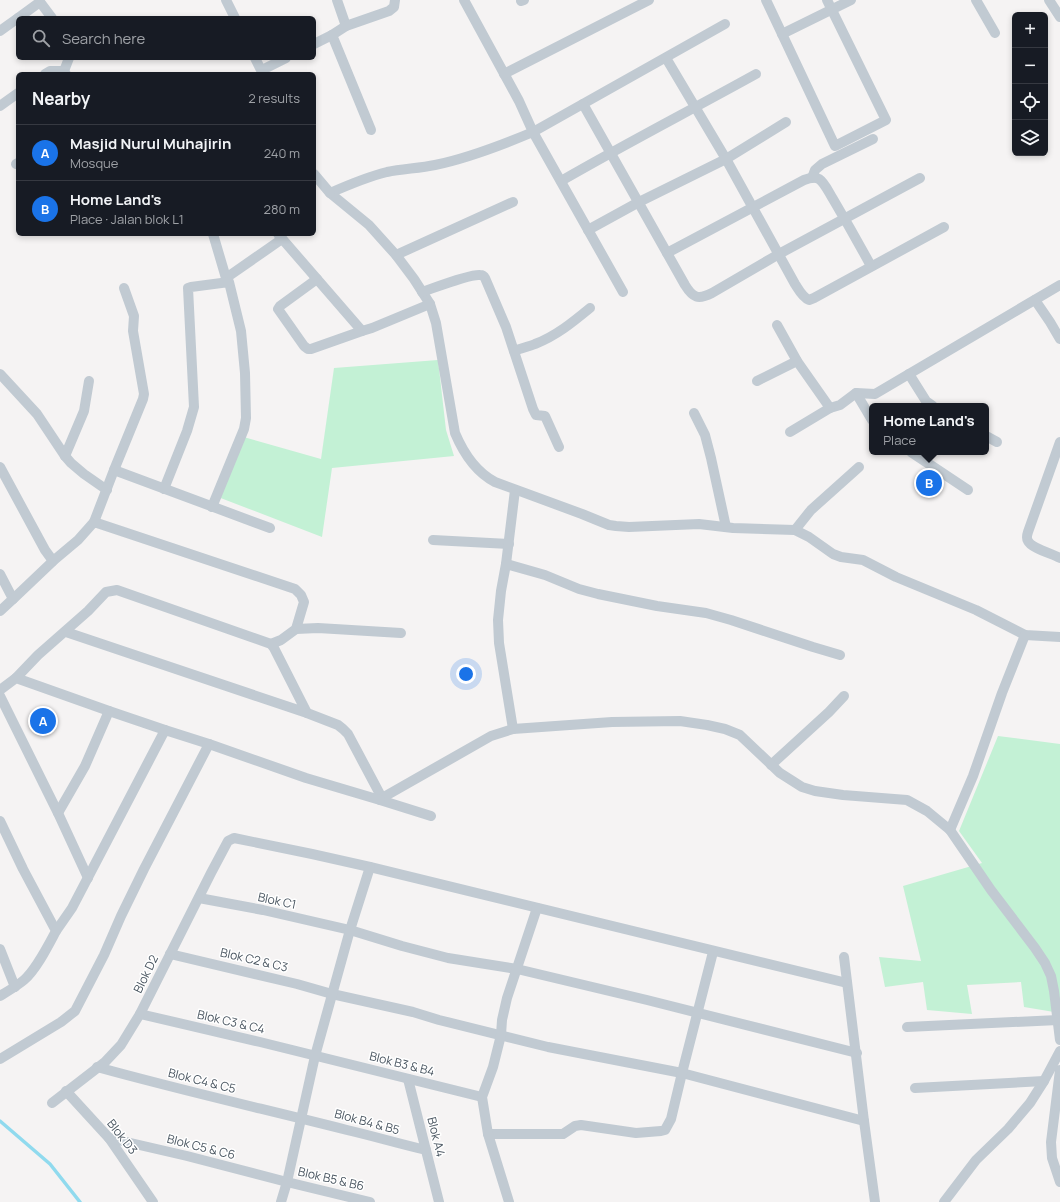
<!DOCTYPE html>
<meta charset="utf-8">
<style>
:root{--surface:#171b24;--page:#20242c;--text:#f1f3f6;--muted:#9ea1a6;--line:#363941;--accent:#1a73e8}
body{margin:0;font-family:Manrope,sans-serif;background:var(--page);color:var(--text)}
.controls{position:absolute;right:12px;top:12px;display:grid;overflow:hidden;border-radius:6px;box-shadow:0 2px 6px #0003}
.controls button{width:36px;height:36px;display:grid;place-items:center;padding:0;border:0;border-bottom:1px solid var(--line);background:var(--surface);color:var(--text);font:20px sans-serif}
.you{position:absolute;left:466px;top:674px;width:14px;height:14px;margin:-10px;border:3px solid #fff;border-radius:50%;background:#1a73e8;box-shadow:0 0 0 6px #1a73e833}
.badge{display:grid;place-items:center;width:26px;height:26px;border-radius:50%;background:var(--accent);color:#fff;font-size:13px;font-weight:700}
.pin{position:absolute;translate:-50% -50%;border:2px solid #fff;box-shadow:0 1px 4px #0006}
.popup{position:absolute;left:869px;top:403px;width:120px;height:52px;box-sizing:border-box;display:grid;place-content:center;border-radius:6px;background:var(--surface);filter:drop-shadow(0 1px 3px #0005);font-size:13px;white-space:nowrap;color:var(--muted)}
.popup b{font-size:15px;color:var(--text)}
.popup::after{content:'';position:absolute;left:50%;top:100%;margin-left:-8px;border:8px solid transparent;border-top-color:var(--surface)}
.list{margin:0;padding:0;list-style:none}
h2{display:flex;justify-content:space-between;align-items:center;height:52px;margin:0;padding:0 16px;font-size:17px}
h2 small{font-size:13px;font-weight:400;color:var(--muted)}
.list li{display:grid;grid-template-columns:26px 1fr auto;gap:12px;align-items:center;box-sizing:border-box;height:56px;padding:0 16px;border-top:1px solid var(--line)}
.list b{display:block;font-size:15px;white-space:nowrap}
.list p{margin:0;font-size:13px;white-space:nowrap;color:var(--muted)}
.list em{font-size:13px;font-style:normal;color:var(--muted)}
.icon{flex:none;width:22px;height:22px;fill:none;stroke:currentColor;stroke-width:2;stroke-linecap:round;stroke-linejoin:round}
.map{position:relative;flex:none;width:1060px;height:1202px;overflow:hidden}
.search{position:absolute;background:var(--surface);box-shadow:0 2px 6px #0003;left:16px;top:16px;width:300px;height:44px;display:flex;align-items:center;gap:10px;box-sizing:border-box;padding:0 14px;border-radius:6px;color:var(--muted);font-size:15px}
.panel{position:absolute;background:var(--surface);box-shadow:0 2px 6px #0003;left:16px;top:72px;width:300px;height:164px;border-radius:6px}
.map>svg:first-child{display:block}
.green{fill:#c3f1d5}
.lines{fill:none;stroke-linecap:round;stroke-linejoin:round}
.stream{stroke:#90daee;stroke-width:3.5}
.street{stroke:#c1cad2;stroke-width:10}
.labels{text-anchor:middle;stroke-width:3;stroke-linejoin:round;paint-order:stroke}
.street-label{font-size:12px;fill:#4a5661;stroke:#fff}
</style>
<div class="map">
<svg width="1060" height="1202" viewBox="0 0 1060 1202">
<rect width="100%" height="100%" fill="#f5f3f3"/>
<!-- green -->
<g class="green">
<path d="M438 360 446 430 454 456 332 468 322 537 218 497 240 436 321 459 334 368Z"/>
<path d="M998 736 1060 744V1013L1024 1007 1021 982 967 985 972 1014 927 1010 923 982 885 987 879 957 921 961 903 886 982 863 959 831Z"/>
</g>
<g class="lines">
<!-- stream -->
<path class="stream" d="M0 1121 50 1164 80 1202"/>
<!-- street -->
<g class="street">
<path d="M226 0 235 18"/>
<path d="M337 0 346 26"/>
<path d="M464 0 519 101 533 132 623 292"/>
<path d="M766 0 835 146 886 120 827 0"/>
<path d="M976 0 995 33"/>
<path d="M1049 0 1060 17"/>
<path d="M521 1 524 0"/>
<path d="M18 18 40 2 52 18"/>
<path d="M725 24 533 132C502 145 469 158 435 165 420 168 403 169 387 172 367 177 348 185 330 193L369 225 396 255 414 279 430 304 436 323 455 433C463 452 476 472 495 482L582 514 609 525 616 526 629 527 699 524 733 528 795 530 809 537 833 554 841 557 863 560 896 577 976 610 1025 635 1060 637"/>
<path d="M0 31 18 18"/>
<path d="M782 34 851 0"/>
<path d="M332 35 371 130"/>
<path d="M314 44 332 35 346 26 389 11 394 7 395 0"/>
<path d="M255 58 263 74"/>
<path d="M666 58 726 159 795 284C799 290 802 297 809 300L814 298 944 227"/>
<path d="M262 70 286 58"/>
<path d="M45 74 50 71H64"/>
<path d="M66 74 64 71 69 58"/>
<path d="M504 74 649 0"/>
<path d="M583 104 685 285C693 298 698 300 712 293L779 254 920 178"/>
<path d="M0 106 18 93"/>
<path d="M16 164 18 163"/>
<path d="M314 174 330 193"/>
<path d="M812 178 815 170 822 164 873 139"/>
<path d="M561 181C625 144 691 110 756 74"/>
<path d="M588 230 639 202 726 159 786 122"/>
<path d="M213 234 226 278 282 239"/>
<path d="M278 234 362 331 372 328 430 304"/>
<path d="M667 253 804 180C809 178 814 176 819 179 825 183 829 193 833 199 846 221 859 244 871 266"/>
<path d="M396 255 513 202"/>
<path d="M317 279 280 306 278 309 304 346 308 349H311L362 331"/>
<path d="M422 292C434 288 469 274 480 275 483 275 484 276 485 278L506 327 533 409 536 415 545 416 559 447"/>
<path d="M1035 300 1050 322 1060 339"/>
<path d="M777 325 797 361 830 408 840 405 856 393 875 394 1060 285"/>
<path d="M514 351C521 348 528 347 535 344 556 336 573 322 590 308"/>
<path d="M0 374 37 414 65 456 71 463 84 474 107 490"/>
<path d="M909 374 926 401 933 406"/>
<path d="M757 381 797 361"/>
<path d="M856 393 872 420"/>
<path d="M694 413 705 435 711 458 726 527"/>
<path d="M790 432 830 408"/>
<path d="M986 436 997 442"/>
<path d="M1060 442 1028 532C1027 535 1026 538 1028 541 1031 548 1053 554 1060 558"/>
<path d="M911 452 968 490"/>
<path d="M65 456 84 411 89 381"/>
<path d="M0 467 45 550 53 561"/>
<path d="M114 470 143 399 144 394 133 331 134 316 124 288"/>
<path d="M164 489 187 431 194 407 188 288 191 287 229 282 241 331 245 373 246 418 244 429 212 507"/>
<path d="M94 522 114 470 270 528"/>
<path d="M795 530 811 510 859 467"/>
<path d="M433 540 509 544"/>
<path d="M506 564 545 575 579 589 598 594 657 606 706 613 731 620 813 647 840 655"/>
<path d="M0 574 13 599 0 611"/>
<path d="M13 599 53 561 78 540 94 522 295 589 301 595 304 602 296 629 281 640 271 644"/>
<path d="M296 629 318 628 401 633"/>
<path d="M16 678 38 655 88 611 106 592 117 590 271 644 274 648 307 713 66 632"/>
<path d="M0 690 16 678 109 711"/>
<path d="M0 696 58 813 88 878"/>
<path d="M307 713 338 725 343 729 348 734 382 798 380 800 431 816"/>
<path d="M513 729 499 643 498 620 501 591 506 564 515 490"/>
<path d="M771 765 829 712 844 696"/>
<path d="M382 798 491 736 513 729 612 722 680 721 707 725 725 729 740 735 780 773 802 787 815 791 843 795 907 800 927 811 950 830 973 776 1002 693 1025 635"/>
<path d="M58 813 85 766 109 711 165 730"/>
<path d="M0 821 23 869 56 931C48 946 36 970 24 980 17 986 8 991 0 996"/>
<path d="M950 830 991 890 1035 948 1045 963 1051 976 1054 991 1060 1040"/>
<path d="M199 898 263 910 350 930 402 946 448 958 517 969 647 1000 857 1053"/>
<path d="M56 931 72 908 165 730 209 744 306 778 380 800"/>
<path d="M0 949 15 987"/>
<path d="M170 954 297 984 332 994 413 1012 439 1020 548 1047 682 1073 864 1121"/>
<path d="M844 957 864 1121 875 1202"/>
<path d="M140 1014 260 1042 482 1097"/>
<path d="M907 1027 1058 1020"/>
<path d="M0 1059 61 1022 75 1011 104 955 121 916 144 869 209 744"/>
<path d="M97 1067C180 1090 264 1109 347 1130 373 1136 400 1144 426 1150"/>
<path d="M1060 1070 1051 1142 1052 1158 1060 1182"/>
<path d="M408 1079 439 1202"/>
<path d="M915 1088 1044 1081"/>
<path d="M66 1091 109 1138 153 1202"/>
<path d="M52 1103 105 1062 121 1045 140 1014 211 873 228 841 234 838 312 854 370 867 847 983"/>
<path d="M488 1134H563L575 1126 581 1125 636 1133 661 1131 665 1130 671 1119 682 1073 713 952"/>
<path d="M109 1138 187 1156 287 1182 370 1202"/>
<path d="M281 1202 287 1182 315 1056 350 930 370 867"/>
<path d="M509 1202 488 1134 482 1097 493 1067 501 1035 502 1020 507 998 537 908"/>
<path d="M944 1202 976 1160 1008 1129 1030 1103 1044 1081 1060 1051"/>
</g>
</g>
<g class="labels">
<!-- street labels -->
<g class="street-label">
<text transform="translate(277 901) rotate(12)" y="4">Blok C1</text>
<text transform="translate(254 960) rotate(13)" y="4">Blok C2 &amp; C3</text>
<text transform="translate(146 974) rotate(-64)" y="4">Blok D2</text>
<text transform="translate(231 1022) rotate(13)" y="4">Blok C3 &amp; C4</text>
<text transform="translate(402 1064) rotate(14)" y="4">Blok B3 &amp; B4</text>
<text transform="translate(202 1081) rotate(14)" y="4">Blok C4 &amp; C5</text>
<text transform="translate(367 1122) rotate(15)" y="4">Blok B4 &amp; B5</text>
<text transform="translate(122 1137) rotate(52)" y="4">Blok D3</text>
<text transform="translate(436 1137) rotate(76)" y="4">Blok A4</text>
<text transform="translate(201 1147) rotate(14)" y="4">Blok C5 &amp; C6</text>
<text transform="translate(331 1179) rotate(13)" y="4">Blok B5 &amp; B6</text>
</g>
</g>
</svg>
<div class="controls">
<button>+</button>
<button>−</button>
<button><svg class="icon" aria-label="locate" viewBox="0 0 24 24"><circle cx="12" cy="12" r="6"/><path d="M12 2v4M12 18v4M2 12h4M18 12h4"/></svg></button>
<button><svg class="icon" aria-label="layers" viewBox="0 0 24 24"><path d="M12 4l9 5-9 5-9-5zM3 14l9 5 9-5"/></svg></button>
</div>
<div class="you"></div>
<div class="pin badge" style="left:43px;top:721px">A</div>
<div class="pin badge" style="left:929px;top:483px">B</div>
<div class="popup"><b>Home Land's</b>Place</div>
<div class="search"><svg class="icon" aria-label="search" viewBox="0 0 24 24"><circle cx="10" cy="10" r="6"/><path d="M15 15l6 6"/></svg>Search here</div>
<section class="panel">
<h2>Nearby<small>2 results</small></h2>
<ul class="list">
<li><span class="badge">A</span><div><b>Masjid Nurul Muhajirin</b><p>Mosque</p></div><em>240 m</em></li>
<li><span class="badge">B</span><div><b>Home Land's</b><p>Place · Jalan blok L1</p></div><em>280 m</em></li>
</ul>
</section>
</div>
